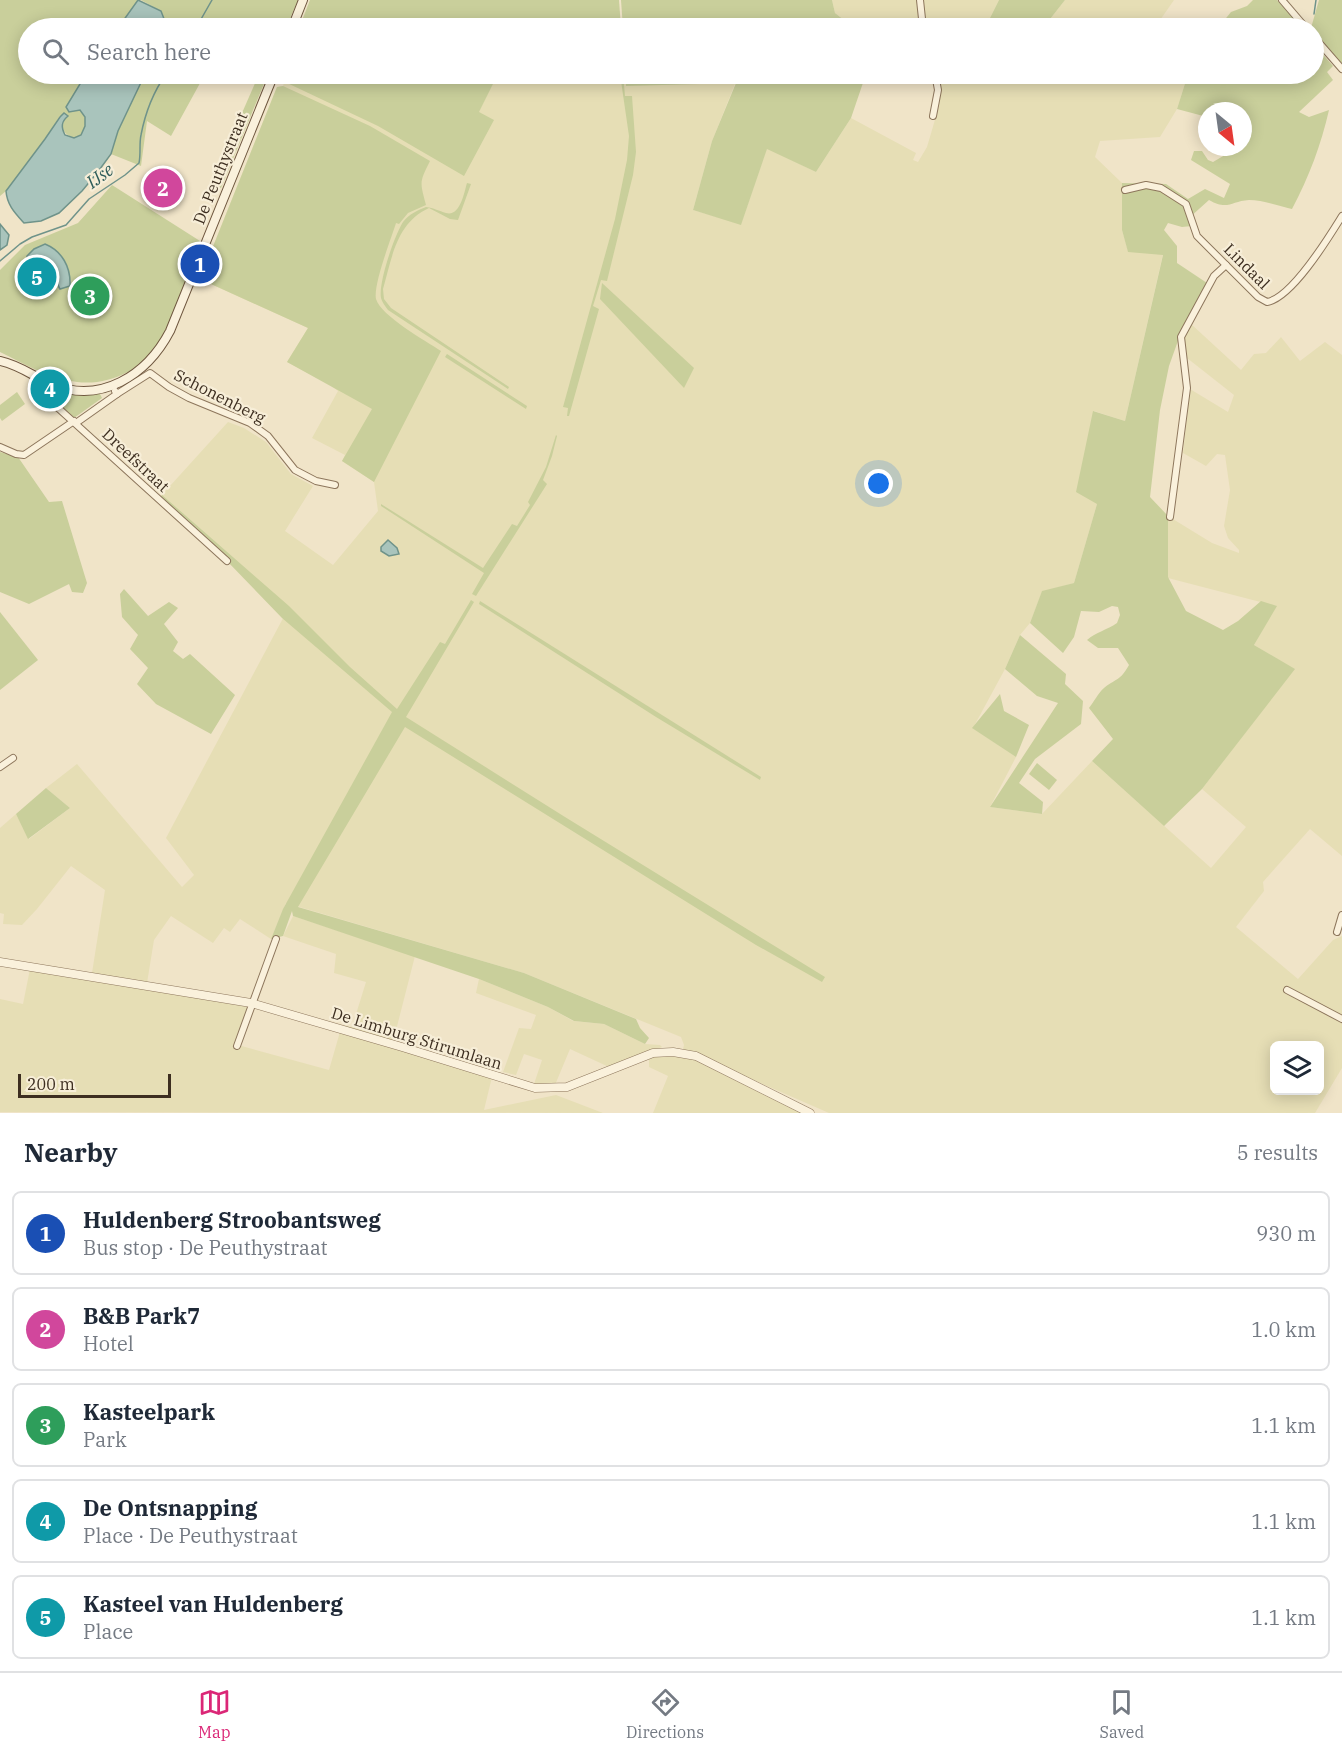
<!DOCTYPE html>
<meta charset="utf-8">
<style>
:root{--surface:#fff;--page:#f2f2f3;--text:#1f2937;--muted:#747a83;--line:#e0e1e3;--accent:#db2777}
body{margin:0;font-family:"IBM Plex Serif",serif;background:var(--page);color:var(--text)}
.controls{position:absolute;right:18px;bottom:18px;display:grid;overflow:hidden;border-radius:9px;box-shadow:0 3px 15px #0003}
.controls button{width:54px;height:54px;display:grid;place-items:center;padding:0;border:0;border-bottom:2px solid var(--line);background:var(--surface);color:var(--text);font:30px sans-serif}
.compass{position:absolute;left:1198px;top:102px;width:54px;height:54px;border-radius:50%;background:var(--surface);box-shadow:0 3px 15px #0003;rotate:151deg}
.scale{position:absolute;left:18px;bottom:15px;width:153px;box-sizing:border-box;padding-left:6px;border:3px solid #3d2e20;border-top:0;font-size:16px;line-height:21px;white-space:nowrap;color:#3d2e20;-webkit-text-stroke:4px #f7eed8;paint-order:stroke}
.you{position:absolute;left:879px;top:484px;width:21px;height:21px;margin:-15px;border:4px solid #fff;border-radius:50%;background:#1a73e8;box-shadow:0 0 0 9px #1a73e833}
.badge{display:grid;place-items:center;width:39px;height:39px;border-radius:50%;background:var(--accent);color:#fff;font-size:20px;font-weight:700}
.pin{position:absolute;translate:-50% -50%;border:3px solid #fff;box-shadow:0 2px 6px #0006}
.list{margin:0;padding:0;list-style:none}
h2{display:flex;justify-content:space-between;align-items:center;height:78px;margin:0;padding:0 24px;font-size:26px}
h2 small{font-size:20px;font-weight:400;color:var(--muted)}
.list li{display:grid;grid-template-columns:39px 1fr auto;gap:18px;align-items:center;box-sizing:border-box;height:84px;margin:0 12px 12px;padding:0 12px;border:2px solid var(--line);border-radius:9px}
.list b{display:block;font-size:22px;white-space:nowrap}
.list p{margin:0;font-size:20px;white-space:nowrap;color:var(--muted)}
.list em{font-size:20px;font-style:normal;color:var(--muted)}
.icon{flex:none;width:33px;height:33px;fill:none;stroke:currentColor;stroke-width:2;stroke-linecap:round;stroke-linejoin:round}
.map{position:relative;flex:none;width:1342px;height:1113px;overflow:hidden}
.search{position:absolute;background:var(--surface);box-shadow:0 3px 15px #0003;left:18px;right:18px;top:18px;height:66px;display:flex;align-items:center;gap:15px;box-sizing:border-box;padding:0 21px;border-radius:33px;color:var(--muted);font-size:22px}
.sheet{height:558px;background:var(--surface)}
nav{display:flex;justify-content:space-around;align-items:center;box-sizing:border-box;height:84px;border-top:2px solid var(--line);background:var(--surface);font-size:16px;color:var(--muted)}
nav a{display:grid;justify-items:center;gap:3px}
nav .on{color:var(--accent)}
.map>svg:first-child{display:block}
.farmland{fill:#e6deb5;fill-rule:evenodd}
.green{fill:#c9cf9b}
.water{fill:#a9c4bc;stroke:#6f938a;stroke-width:1.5}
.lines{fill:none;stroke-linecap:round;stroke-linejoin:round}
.stream{stroke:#6f938a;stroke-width:1.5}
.minor-casing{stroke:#8d765c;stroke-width:8}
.tertiary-casing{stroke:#8d765c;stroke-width:9}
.secondary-casing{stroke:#6f573f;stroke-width:10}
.minor{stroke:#faf1dc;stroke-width:6}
.tertiary{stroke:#faf1dc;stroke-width:8}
.secondary{stroke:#faf1dc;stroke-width:8}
.labels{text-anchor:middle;stroke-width:4.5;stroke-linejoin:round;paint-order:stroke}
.street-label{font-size:16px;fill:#3d2e20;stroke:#f7eed8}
.water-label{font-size:18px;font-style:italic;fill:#2f5d5a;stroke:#f7eed8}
</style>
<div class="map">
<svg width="1342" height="1113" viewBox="0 0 1342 1113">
<rect width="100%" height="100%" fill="#f0e4c8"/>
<!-- farmland -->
<g class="farmland">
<path d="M832 0H999L985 28H854L835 13Z"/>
<path d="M1065 0H1174L1158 23 1165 28H1043Z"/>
<path d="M287 74H408L479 111 498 74H739L712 141 693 210 741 224 767 148 816 172 851 118 916 153 913 160 918 162 927 147 939 106 940 87 937 74H1188L1177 109 1160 137 1100 141 1095 157 1122 183V230L1128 251 1163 254 1125 421 1094 411 1097 504 1074 583 1042 592 1030 623 1020 635 1005 669 973 728 1016 757 990 807 1042 814 1092 761 1211 868 1246 827 1202 789 1294 669 1254 645 1276 606 1168 578V516L1212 543 1239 553V550L1228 538 1224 526 1230 490 1225 455 1217 454 1206 466 1183 453 1190 389 1228 412 1234 395 1187 358 1184 338 1191 324 1241 370 1254 354 1266 353 1281 337 1300 361 1325 342 1342 355V856L1310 829 1263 882 1264 891 1236 927 1298 979 1333 940 1342 936V1068L1315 1113H829L683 1049 684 1045 681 1037 524 973 286 903 271 939 240 919 230 932 224 928 213 943 171 916 154 940 147 983 92 973 105 890 71 866 37 909 22 925 3 924 4 914 0 913V828L16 814 29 839 70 808 46 788 77 764 182 887 194 875 166 838 289 607 160 497 228 422 244 428 266 442 291 474 313 486 285 531 333 565 378 511 374 482 342 461 345 455 312 438 338 391 329 384 287 362 308 328 200 279 277 87 283 86ZM1274 1046H1320V1090H1274Z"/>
<path d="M293 916 415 956 392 1046 492 1077 484 1110 556 1095 603 1113 0 1112V999L23 1004 30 969 248 1007 238 1045 329 1070 342 1025 352 1027 366 982 334 973 336 954 283 936Z"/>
<path d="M479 979 548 1007 573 1021 604 1024 645 1044 660 1045 662 1047 609 1067 570 1049 555 1085 534 1084 542 1060 524 1054 516 1075 503 1072 519 1028 531 1029 536 1015 476 993Z"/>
<path d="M666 1054 694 1058 803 1113H653L668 1076 649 1067V1058Z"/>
</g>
<!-- green -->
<g class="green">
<path d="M0 0H138L118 28H28V74H86L66 107 80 110 85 117V126L81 136 74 138C64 134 61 130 64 120L67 117 60 116 45 139 6 191 0 196Z"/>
<path d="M141 0H298L286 28H164L166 24 161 11Z"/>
<path d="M310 0H619L621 28H299Z"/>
<path d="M621 0H832L835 13 854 28H623Z"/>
<path d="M999 0H1065L1043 28H985Z"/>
<path d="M1253 0H1277L1295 19 1288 28H1218L1231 12 1247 6Z"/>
<path d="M1319 0H1342V64L1314 32V28H1311Z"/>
<path d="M1314 44 1333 66 1327 72 1333 80 1299 112 1309 117 1329 110C1321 145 1309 177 1292 209 1279 206 1262 200 1249 200 1231 201 1228 211 1209 200L1189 218 1192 226 1182 227 1168 223 1164 230 1177 246V263L1207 283 1179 338 1169 366 1160 410 1150 497 1168 516V577L1186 611 1223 630 1238 621 1261 601 1277 606 1254 645 1295 669 1202 789 1164 826 1092 761 1113 739 1089 708C1094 702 1098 693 1104 688 1118 677 1119 682 1129 665L1118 648H1098L1087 640C1096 632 1107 630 1117 623L1120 615 1118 607 1112 606 1099 612 1081 611 1074 637 1063 653 1030 623 1042 591 1074 583 1097 504 1076 492 1093 411 1125 421 1163 255 1128 252 1122 230V183L1166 184 1188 199 1205 189 1224 198 1230 184 1191 160 1194 151H1202L1208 160 1213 162 1230 152V147H1243V111H1207V117L1177 109 1188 74H1314Z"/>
<path d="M145 74H205L171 136 147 121 141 166 111 154 118 131Z"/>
<path d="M259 74H268L221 188 211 184Z"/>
<path d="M287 74H498L479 112 494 120 464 176 378 126 285 82Z"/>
<path d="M620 74H623L625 96H632L636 152 633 175 607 281 601 280 593 306 599 309 569 416H567L568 408 563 407 615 219 627 160 629 136Z"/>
<path d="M626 74H866L851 118 816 172 767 149 741 225 693 210 712 141 736 83 626 86Z"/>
<path d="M283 86 370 126 430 161C419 183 420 182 426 205L408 213 399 224 396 223C391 239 373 285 376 299 381 316 426 341 441 351L374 482 342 461 372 409 287 362 308 328 200 279 277 87Z"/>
<path d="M467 183 471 184 458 220 450 219 429 208C396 223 392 258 383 289L384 299 391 308 509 387 508 389 388 310C385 306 382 302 381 298 378 283 395 234 403 222 409 214 418 210 426 207 434 208 439 211 446 213 460 217 464 193 467 183Z"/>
<path d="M112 185 200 241C187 275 177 312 159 343 143 370 108 386 77 382 50 379 24 364 0 352V270L25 245 78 223Z"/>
<path d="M602 283 694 368 684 388 600 299Z"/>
<path d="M447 354 527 406 526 409 445 357Z"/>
<path d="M59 389 77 394H100L102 398 74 418 50 396 52 392Z"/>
<path d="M17 392 25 404 2 421 0 418V405Z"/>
<path d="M556 435 557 436 552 456 543 480 547 484 476 596 472 594 484 573 381 506V504L483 568 512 524 517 526 530 505 528 502 546 467Z"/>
<path d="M0 452 18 457 49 502 62 501 87 583 83 593 72 592 69 584 29 604 0 592Z"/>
<path d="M162 495 289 606 350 667 397 709 440 642 445 644 471 600 474 602 406 717 565 817 825 977 822 982 756 945 405 727 298 907 524 973 636 1019 640 1028 649 1038 645 1044 604 1024 574 1021 548 1007 479 979 293 916 292 911 283 936 271 939 283 909 392 712 282 618 227 561 159 499Z"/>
<path d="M124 589 148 616 169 602 178 608 164 624 178 642 173 651 183 659 190 654 235 695 211 734 156 704 137 684 148 668 130 649 138 635 122 617 120 594Z"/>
<path d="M480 601 761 777 760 780 656 717 479 604Z"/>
<path d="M0 612 38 660 0 690Z"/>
<path d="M1020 635 1066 674 1065 684 1083 701 1081 724 1035 759 1019 783 1043 802 1042 814 990 807 1058 703 1037 696 1005 669Z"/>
<path d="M1000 694 1004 711 1029 725 1016 757 972 728Z"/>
<path d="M1037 763 1057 780 1049 790 1029 774Z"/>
<path d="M46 788 70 808 28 839 16 814Z"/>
</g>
<!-- water -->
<g class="water">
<path d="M138 0 161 11 166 24 164 28H118Z"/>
<path d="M86 74H145L118 131 111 154 97 173 82 191 59 213 41 221 24 223C15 213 7 205 6 191L45 139 60 117 64 113 68 116C61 122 61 127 65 135L74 138 81 135 85 126V117L80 110 69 112 66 107Z"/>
<path d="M0 224 9 235 7 245 0 250Z"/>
<path d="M45 244C62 251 71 267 70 286L60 289C51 275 61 268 41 260L36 265 27 261V256L34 249Z"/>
<path d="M388 540 397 548 399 554 389 556 381 551V547Z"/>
</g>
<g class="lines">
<!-- stream -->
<g class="stream">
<path d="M1314 14 1316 0"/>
<path d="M196 28 212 0"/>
<path d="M0 261 20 244 32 237 66 225 89 199 125 175 139 163C141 154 139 144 141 135 145 114 154 91 166 74"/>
</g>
<defs>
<g id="minor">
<path d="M920 0 923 28"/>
<path d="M1282 0 1306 28"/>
<path d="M1314 37 1342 69"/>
<path d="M933 116 938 90 935 74"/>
<path d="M1125 190 1146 185 1161 188 1186 204 1197 236 1258 297 1267 302C1292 298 1329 237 1342 216"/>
<path d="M35 375 36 388 227 561"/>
<path d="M117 394 150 373 169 387 189 398 250 423 268 436 295 470 316 481 335 485"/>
<path d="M76 423 117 394 115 391"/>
<path d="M0 447 16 454 24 455 74 421"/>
<path d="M1170 517 1187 388 1181 337 1214 276 1226 265"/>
<path d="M0 767 13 758"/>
<path d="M1337 932 1342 915"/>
<path d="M1287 990 1342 1019"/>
<path d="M237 1046 276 939"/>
</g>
<path id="tertiary" d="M0 962 251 1003 402 1047 535 1088 567 1087 653 1053 673 1052 696 1056 810 1113"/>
<g id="secondary">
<path d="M292 28 303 0"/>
<path d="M0 361C19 365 33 376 51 384 101 405 147 375 170 331L274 74"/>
</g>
</defs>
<!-- minor casing -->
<use href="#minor" class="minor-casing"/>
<!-- tertiary casing -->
<use href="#tertiary" class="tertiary-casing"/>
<!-- secondary casing -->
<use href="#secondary" class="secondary-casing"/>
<!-- minor -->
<use href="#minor" class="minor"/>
<!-- tertiary -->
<use href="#tertiary" class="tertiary"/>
<!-- secondary -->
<use href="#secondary" class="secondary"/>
</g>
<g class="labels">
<!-- street labels -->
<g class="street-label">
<text transform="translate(220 168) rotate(-68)" y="6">De Peuthystraat</text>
<text transform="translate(1247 266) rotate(45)" y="6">Lindaal</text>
<text transform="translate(220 396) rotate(27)" y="6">Schonenberg</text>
<text transform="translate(136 460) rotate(43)" y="6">Dreefstraat</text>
<text transform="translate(417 1038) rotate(17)" y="6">De Limburg Stirumlaan</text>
</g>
<!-- water labels -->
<g class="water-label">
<text transform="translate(100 176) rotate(-37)" y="6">IJse</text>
</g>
</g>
</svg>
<div class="controls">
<button><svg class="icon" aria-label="layers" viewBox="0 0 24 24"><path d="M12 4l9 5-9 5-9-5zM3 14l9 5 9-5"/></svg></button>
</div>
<svg class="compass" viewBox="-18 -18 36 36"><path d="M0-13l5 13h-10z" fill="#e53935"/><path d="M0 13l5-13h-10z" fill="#747a83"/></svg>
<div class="scale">200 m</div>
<div class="you"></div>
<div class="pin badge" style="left:200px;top:264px;background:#1a4fb4">1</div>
<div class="pin badge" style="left:163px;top:188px;background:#d1479c">2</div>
<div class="pin badge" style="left:90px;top:296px;background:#2e9e5b">3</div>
<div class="pin badge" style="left:50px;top:389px;background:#0f9aa8">4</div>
<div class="pin badge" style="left:37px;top:277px;background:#0f9aa8">5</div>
<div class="search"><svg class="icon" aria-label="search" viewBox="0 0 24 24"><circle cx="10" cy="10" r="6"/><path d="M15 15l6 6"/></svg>Search here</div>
</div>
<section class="sheet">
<h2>Nearby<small>5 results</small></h2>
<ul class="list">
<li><span class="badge" style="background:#1a4fb4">1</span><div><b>Huldenberg Stroobantsweg</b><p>Bus stop · De Peuthystraat</p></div><em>930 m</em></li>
<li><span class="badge" style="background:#d1479c">2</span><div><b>B&amp;B Park7</b><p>Hotel</p></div><em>1.0 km</em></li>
<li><span class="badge" style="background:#2e9e5b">3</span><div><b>Kasteelpark</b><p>Park</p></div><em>1.1 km</em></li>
<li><span class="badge" style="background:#0f9aa8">4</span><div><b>De Ontsnapping</b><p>Place · De Peuthystraat</p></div><em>1.1 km</em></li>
<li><span class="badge" style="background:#0f9aa8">5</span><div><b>Kasteel van Huldenberg</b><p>Place</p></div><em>1.1 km</em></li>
</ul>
</section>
<nav>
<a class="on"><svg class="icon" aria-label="map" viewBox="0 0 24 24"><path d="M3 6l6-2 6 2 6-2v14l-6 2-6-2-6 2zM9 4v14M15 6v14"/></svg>Map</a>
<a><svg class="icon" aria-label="directions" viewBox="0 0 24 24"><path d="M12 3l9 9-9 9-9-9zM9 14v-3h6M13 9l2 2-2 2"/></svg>Directions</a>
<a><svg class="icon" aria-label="saved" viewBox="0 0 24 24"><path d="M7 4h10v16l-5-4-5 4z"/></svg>Saved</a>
</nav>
